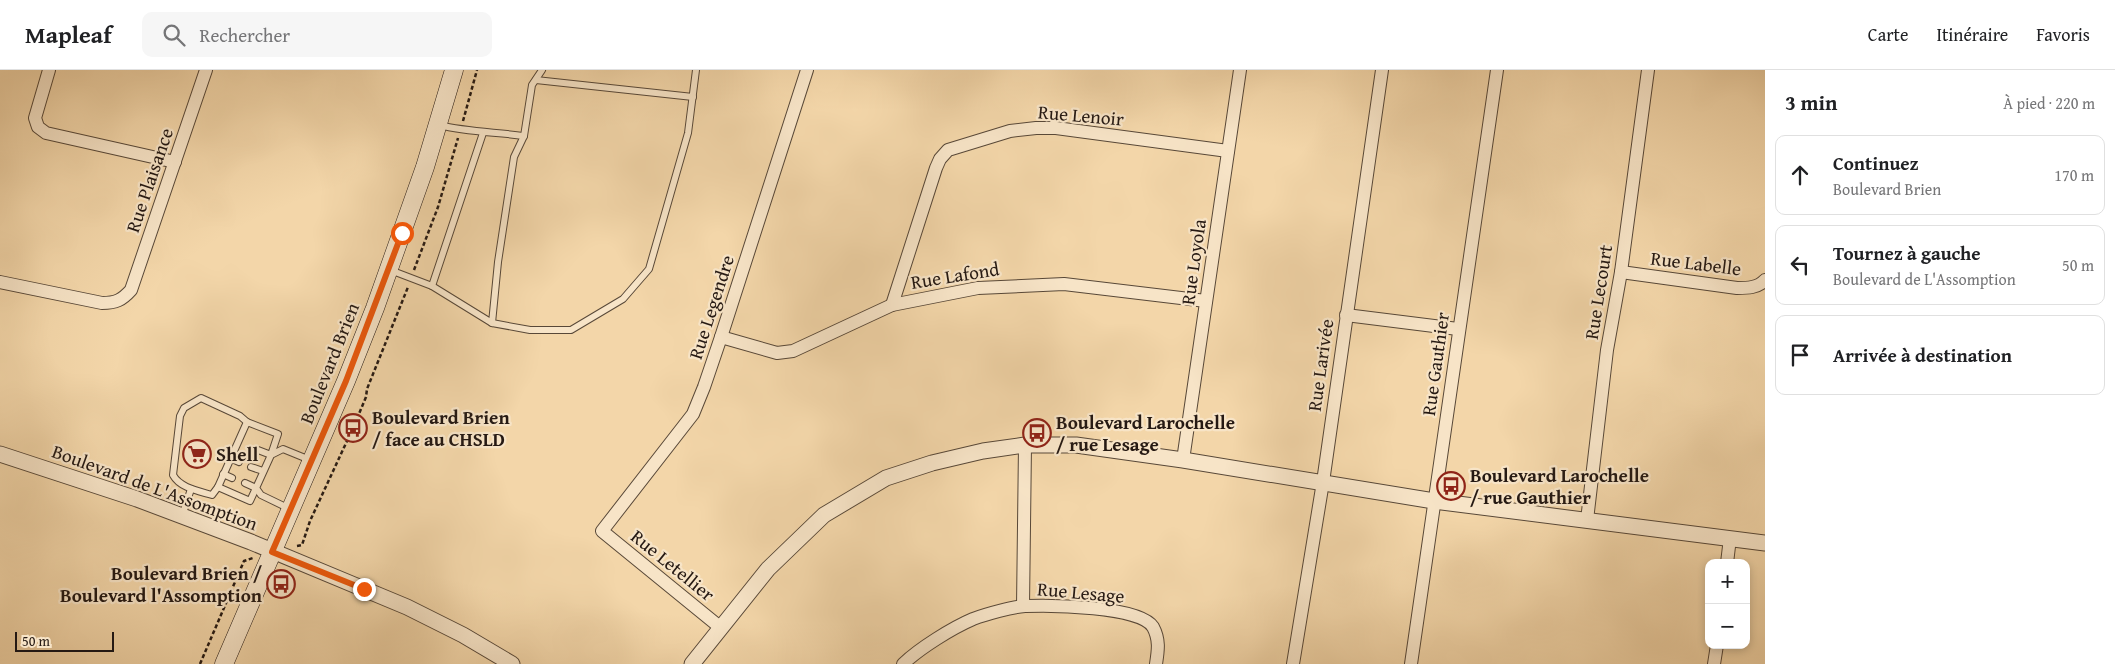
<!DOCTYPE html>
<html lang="fr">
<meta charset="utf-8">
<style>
:root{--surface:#fff;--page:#f6f6f6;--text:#202124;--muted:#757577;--line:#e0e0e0}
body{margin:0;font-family:"Gentium Book Plus",serif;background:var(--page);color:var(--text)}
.controls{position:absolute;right:15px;bottom:15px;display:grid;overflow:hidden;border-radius:10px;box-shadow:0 2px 8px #0003}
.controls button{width:45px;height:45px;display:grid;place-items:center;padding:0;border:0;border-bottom:1px solid var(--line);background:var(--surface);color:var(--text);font:25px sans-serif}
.scale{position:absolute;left:15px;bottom:12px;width:99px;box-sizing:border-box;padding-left:5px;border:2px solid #251913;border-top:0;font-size:14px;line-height:18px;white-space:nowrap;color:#251913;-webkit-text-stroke:4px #f7e4c7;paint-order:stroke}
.stop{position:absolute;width:15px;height:15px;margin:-11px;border:4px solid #ea580c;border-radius:50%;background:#fff}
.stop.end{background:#ea580c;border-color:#fff;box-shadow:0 1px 5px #0008}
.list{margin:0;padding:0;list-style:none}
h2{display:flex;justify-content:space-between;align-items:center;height:65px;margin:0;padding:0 20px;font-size:21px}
h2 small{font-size:16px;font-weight:400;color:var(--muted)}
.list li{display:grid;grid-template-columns:32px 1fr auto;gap:15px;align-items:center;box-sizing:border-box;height:80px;margin:0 10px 10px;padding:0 10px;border:1px solid var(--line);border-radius:10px}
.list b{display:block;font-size:19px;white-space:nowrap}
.list p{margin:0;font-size:16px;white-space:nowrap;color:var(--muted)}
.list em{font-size:16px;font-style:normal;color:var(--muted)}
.icon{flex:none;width:28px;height:28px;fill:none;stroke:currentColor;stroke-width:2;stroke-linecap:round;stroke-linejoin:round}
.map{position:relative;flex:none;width:1765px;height:594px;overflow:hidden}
header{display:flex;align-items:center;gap:30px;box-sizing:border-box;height:70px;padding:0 25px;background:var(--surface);border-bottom:1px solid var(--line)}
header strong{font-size:24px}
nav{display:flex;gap:28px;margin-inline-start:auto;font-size:18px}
.search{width:350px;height:45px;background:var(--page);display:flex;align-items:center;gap:12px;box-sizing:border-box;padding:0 18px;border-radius:10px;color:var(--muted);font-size:19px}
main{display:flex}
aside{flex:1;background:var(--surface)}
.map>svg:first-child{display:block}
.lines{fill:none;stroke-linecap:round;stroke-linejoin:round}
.service-casing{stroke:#584838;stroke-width:8}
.minor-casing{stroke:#584838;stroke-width:14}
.tertiary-casing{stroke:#584838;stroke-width:17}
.secondary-casing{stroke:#251913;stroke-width:19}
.path{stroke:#251913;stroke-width:2.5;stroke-dasharray:4 2.5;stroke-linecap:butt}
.service{stroke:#f7e4c7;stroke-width:6}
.minor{stroke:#f7e4c7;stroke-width:12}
.tertiary{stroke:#f7e4c7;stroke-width:15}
.secondary{stroke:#f7e4c7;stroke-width:18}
.route{stroke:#ea580c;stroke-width:6}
.labels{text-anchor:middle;stroke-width:4.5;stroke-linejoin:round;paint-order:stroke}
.street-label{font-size:19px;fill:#251913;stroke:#f7e4c7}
.poi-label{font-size:19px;font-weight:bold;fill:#251913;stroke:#f7e4c7;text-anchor:start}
</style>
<header>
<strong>Mapleaf</strong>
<div class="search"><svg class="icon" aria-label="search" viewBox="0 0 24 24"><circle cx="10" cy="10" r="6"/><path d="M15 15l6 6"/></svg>Rechercher</div>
<nav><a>Carte</a><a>Itinéraire</a><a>Favoris</a></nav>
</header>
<main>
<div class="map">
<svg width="1765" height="594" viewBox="0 0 1765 594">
<rect width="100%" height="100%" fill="#f3d6a9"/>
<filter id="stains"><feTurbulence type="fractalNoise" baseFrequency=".004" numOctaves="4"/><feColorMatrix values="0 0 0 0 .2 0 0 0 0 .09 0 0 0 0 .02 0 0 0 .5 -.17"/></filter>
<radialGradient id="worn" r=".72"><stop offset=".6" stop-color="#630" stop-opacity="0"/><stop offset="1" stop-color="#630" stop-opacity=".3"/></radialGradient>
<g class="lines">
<defs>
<g id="service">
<path d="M536 10 693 27"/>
<path d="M439 55C467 62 495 62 524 66"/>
<path d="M390 200 432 216 492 253 498 192 514 87 524 66 532 15 542 0"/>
<path d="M432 216 483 63"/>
<path d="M492 253 530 260H571L623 229 649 199 688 63 696 0"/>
<path d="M230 388 239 392"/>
<path d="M251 397 263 401"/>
<path d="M223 404 232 408"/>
<path d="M245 413 256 418 250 431 218 417 247 352 278 364 271 385 258 380"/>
<path d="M218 417 212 425C199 421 180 418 173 405L180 346 184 338 201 328 240 346 247 352"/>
<path d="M290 439 261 425 256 418 271 385 283 379 310 390"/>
<path d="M182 446 191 419"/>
</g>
<g id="minor">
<path d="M49 0 35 48 38 57 46 63 175 92"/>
<path d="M1621 202 1737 218C1747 218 1758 218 1765 210"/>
<path d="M0 212 102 233C116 233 122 230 131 220L206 0"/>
<path d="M892 235 936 98 940 89 948 80 1010 61 1036 58H1056L1228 81"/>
<path d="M1346 245 1458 259"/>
<path d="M721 267 777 283 793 281 892 235 978 218 1064 214 1206 231"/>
<path d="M1183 390 1240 0"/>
<path d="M1587 450 1607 280 1621 202 1648 0"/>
<path d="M1727 493 1730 468"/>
<path d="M1023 536 1025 375"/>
<path d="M721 558 602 461 693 344 704 317 721 267 807 0"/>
<path d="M903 594C920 578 952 558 973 549 986 544 1012 537 1025 536 1050 535 1140 536 1153 557 1160 570 1158 581 1156 594"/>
<path d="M1293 594 1323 412 1382 0"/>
<path d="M1411 594 1497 0"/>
<path d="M1714 594 1717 575"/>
</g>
<g id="tertiary">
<path d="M0 384 137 429 251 472 407 537 463 565 512 594"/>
<path d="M692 594 768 499 824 445 886 408 932 393 983 381 1025 375H1076L1183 390 1434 431 1765 473"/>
</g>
<path id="secondary" d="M224 594 346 311 375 238 425 97 454 0"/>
</defs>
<!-- service casing -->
<use href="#service" class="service-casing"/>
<!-- minor casing -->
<use href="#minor" class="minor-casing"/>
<!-- tertiary casing -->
<use href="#tertiary" class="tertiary-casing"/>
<!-- secondary casing -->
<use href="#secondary" class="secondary-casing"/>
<!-- path -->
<g class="path">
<path d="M463 51 477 0"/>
<path d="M414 200 438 137 458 68"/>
<path d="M297 476 302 475 310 451 353 358 366 327 367 319 408 217"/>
<path d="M200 594 244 491 253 488"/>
</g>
<!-- service -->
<use href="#service" class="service"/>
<!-- minor -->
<use href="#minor" class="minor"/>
<!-- tertiary -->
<use href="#tertiary" class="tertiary"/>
<!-- secondary -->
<use href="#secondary" class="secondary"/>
</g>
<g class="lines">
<!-- route -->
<path class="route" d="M364 519 272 482 346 311 402 163"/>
</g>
<!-- icons -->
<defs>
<symbol id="bus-ring" viewBox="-11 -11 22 22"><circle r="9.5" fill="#f7e4c7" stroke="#8f2418" stroke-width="1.5"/><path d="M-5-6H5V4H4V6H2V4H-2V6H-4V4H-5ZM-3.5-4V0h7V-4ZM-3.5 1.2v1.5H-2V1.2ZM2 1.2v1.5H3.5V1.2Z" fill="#8f2418"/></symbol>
<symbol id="supermarket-ring" viewBox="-11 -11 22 22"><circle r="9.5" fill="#f7e4c7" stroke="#8f2418" stroke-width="1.5"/><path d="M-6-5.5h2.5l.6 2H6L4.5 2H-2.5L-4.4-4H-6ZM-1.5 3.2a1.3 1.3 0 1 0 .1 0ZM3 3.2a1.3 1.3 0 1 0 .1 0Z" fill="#8f2418"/></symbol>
</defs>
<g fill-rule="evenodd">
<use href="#bus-ring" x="337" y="342" width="32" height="32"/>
<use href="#bus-ring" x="1021" y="347" width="32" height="32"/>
<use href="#supermarket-ring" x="181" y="368" width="32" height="32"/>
<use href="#bus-ring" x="1435" y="400" width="32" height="32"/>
<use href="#bus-ring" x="265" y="498" width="32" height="32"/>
</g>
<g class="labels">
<!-- street labels -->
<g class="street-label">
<text transform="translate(1081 45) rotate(5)" y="7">Rue Lenoir</text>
<text transform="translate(149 110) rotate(-71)" y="7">Rue Plaisance</text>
<text transform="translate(1193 192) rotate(-82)" y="7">Rue Loyola</text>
<text transform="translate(1696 193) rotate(7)" y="7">Rue Labelle</text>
<text transform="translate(955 205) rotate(-9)" y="7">Rue Lafond</text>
<text transform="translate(1598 222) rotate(-81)" y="7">Rue Lecourt</text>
<text transform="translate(711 237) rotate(-72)" y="7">Rue Legendre</text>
<text transform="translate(329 293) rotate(-68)" y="7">Boulevard Brien</text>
<text transform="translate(1435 294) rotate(-82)" y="7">Rue Gauthier</text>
<text transform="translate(1320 295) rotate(-82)" y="7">Rue Larivée</text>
<text transform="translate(155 417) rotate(20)" y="7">Boulevard de L'Assomption</text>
<text transform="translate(673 495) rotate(39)" y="7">Rue Letellier</text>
<text transform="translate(1081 522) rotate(5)" y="7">Rue Lesage</text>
</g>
<!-- poi labels -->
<g class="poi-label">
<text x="372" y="354">Boulevard Brien<tspan x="372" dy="22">/ face au CHSLD</tspan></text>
<text x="1056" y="359">Boulevard Larochelle<tspan x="1056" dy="22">/ rue Lesage</tspan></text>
<text x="216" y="391">Shell</text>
<text x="1470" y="412">Boulevard Larochelle<tspan x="1470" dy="22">/ rue Gauthier</tspan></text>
<text x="262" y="510" text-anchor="end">Boulevard Brien /<tspan x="262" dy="22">Boulevard l'Assomption</tspan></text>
</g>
</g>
<rect width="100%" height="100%" filter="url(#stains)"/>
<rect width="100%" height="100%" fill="url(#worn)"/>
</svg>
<div class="controls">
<button>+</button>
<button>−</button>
</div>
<div class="scale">50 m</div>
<div class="stop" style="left:402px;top:163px"></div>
<div class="stop end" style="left:364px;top:519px"></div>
</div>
<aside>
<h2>3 min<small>À pied · 220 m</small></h2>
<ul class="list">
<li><svg class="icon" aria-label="ahead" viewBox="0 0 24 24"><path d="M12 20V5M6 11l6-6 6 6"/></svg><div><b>Continuez</b><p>Boulevard Brien</p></div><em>170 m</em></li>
<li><svg class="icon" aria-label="left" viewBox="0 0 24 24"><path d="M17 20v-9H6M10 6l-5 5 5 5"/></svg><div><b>Tournez à gauche</b><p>Boulevard de L'Assomption</p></div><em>50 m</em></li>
<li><svg class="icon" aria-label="arrive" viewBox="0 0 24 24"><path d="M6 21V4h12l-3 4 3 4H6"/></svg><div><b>Arrivée à destination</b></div></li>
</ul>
</aside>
</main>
